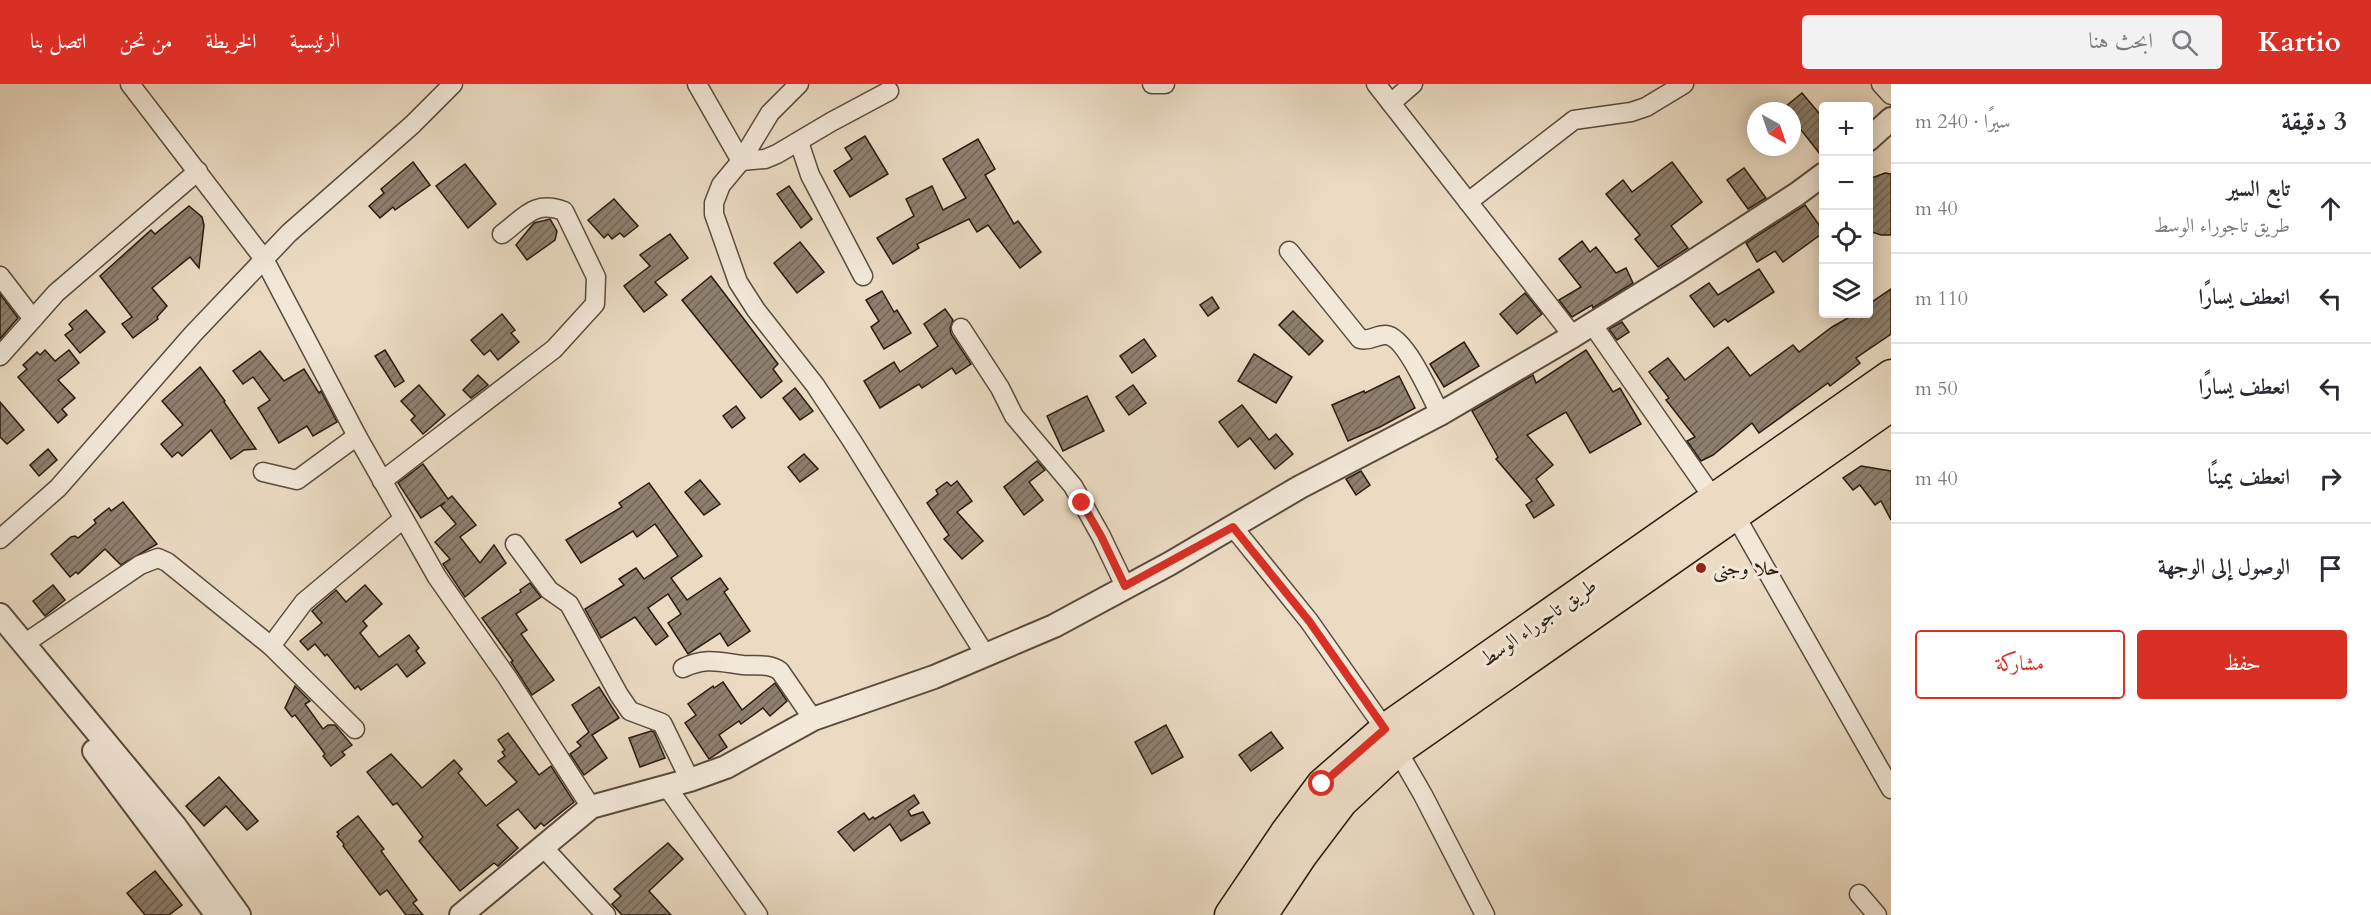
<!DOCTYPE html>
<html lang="ar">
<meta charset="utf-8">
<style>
:root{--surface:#fff;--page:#f2f2f3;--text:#2b2b33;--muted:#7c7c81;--line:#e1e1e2;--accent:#d93025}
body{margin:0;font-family:Cardo,Amiri,serif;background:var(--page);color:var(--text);direction:rtl}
.controls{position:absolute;right:18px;top:18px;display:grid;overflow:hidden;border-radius:6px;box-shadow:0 3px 15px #0003}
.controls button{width:54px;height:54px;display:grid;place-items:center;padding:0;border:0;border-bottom:2px solid var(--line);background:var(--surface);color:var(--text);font:30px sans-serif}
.compass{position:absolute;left:1747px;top:18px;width:54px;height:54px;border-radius:50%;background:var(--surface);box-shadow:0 3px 15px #0003;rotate:140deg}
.stop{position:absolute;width:18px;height:18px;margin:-14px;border:4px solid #d93025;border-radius:50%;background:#fff}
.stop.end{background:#d93025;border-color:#fff;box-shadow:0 2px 6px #0008}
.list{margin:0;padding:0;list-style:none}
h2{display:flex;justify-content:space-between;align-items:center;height:78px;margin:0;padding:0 24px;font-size:26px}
h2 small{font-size:20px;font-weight:400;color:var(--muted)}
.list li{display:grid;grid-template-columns:39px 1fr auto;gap:18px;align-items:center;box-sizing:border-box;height:90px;padding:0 24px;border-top:2px solid var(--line)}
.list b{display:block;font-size:22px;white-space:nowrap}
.list p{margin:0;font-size:20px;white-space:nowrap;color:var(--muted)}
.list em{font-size:20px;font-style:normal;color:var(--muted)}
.actions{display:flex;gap:12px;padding:18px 24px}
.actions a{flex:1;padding:14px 0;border:2px solid var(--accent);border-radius:6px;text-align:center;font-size:21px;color:var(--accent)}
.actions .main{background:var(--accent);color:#fff}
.icon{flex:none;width:33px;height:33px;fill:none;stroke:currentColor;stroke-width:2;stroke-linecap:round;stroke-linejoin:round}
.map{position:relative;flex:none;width:1891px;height:831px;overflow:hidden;direction:ltr}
header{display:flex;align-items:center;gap:36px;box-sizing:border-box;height:84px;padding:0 30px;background:var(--accent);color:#fff}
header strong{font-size:28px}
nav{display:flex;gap:33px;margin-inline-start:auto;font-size:21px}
.search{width:420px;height:54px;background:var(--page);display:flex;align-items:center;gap:15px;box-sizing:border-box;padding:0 21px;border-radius:6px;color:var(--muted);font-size:22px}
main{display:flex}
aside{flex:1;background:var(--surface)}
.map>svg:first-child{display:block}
.building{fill:url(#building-hatch);stroke:#291c10;stroke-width:1.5}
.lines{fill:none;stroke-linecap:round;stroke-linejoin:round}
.minor-casing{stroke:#5a4c3d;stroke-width:21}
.tertiary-casing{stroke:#5a4c3d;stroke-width:26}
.primary-casing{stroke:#291c10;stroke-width:33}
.minor{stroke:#f2e8d8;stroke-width:18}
.tertiary{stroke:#f2e8d8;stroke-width:22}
.primary{stroke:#ebdbc3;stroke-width:30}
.route{stroke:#d93025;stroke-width:8}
.poi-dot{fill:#8f2418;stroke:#f2e8d8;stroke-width:2}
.labels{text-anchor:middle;stroke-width:6;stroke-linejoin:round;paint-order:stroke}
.poi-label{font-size:20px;fill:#291c10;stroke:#f2e8d8;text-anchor:start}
.street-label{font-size:20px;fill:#291c10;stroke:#f2e8d8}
</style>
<header>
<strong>Kartio</strong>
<div class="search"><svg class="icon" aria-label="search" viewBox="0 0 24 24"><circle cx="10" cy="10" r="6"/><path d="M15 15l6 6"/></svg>ابحث هنا</div>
<nav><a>الرئيسية</a><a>الخريطة</a><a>من نحن</a><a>اتصل بنا</a></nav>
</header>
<main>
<aside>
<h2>3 دقيقة<small>سيرًا · 240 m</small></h2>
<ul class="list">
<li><svg class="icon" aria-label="ahead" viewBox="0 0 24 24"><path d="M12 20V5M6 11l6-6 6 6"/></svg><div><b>تابع السير</b><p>طريق تاجوراء الوسط</p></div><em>40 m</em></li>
<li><svg class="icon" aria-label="left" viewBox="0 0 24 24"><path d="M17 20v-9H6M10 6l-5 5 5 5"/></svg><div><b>انعطف يسارًا</b></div><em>110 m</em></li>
<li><svg class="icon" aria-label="left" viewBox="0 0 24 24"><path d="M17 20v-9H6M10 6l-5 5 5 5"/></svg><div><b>انعطف يسارًا</b></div><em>50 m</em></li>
<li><svg class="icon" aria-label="right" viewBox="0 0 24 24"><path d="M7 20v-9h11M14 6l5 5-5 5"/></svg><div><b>انعطف يمينًا</b></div><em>40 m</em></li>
<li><svg class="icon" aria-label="arrive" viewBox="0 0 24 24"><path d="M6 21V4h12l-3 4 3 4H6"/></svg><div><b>الوصول إلى الوجهة</b></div></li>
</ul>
<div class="actions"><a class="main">حفظ</a><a>مشاركة</a></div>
</aside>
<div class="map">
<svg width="1891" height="831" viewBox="0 0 1891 831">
<defs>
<pattern id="building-hatch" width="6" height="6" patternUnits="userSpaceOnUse" patternTransform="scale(1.5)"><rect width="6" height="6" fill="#8e7f6d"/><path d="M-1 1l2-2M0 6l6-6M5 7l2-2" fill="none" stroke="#746758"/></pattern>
</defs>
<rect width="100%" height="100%" fill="#ebdbc3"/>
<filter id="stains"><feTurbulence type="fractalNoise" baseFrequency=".00333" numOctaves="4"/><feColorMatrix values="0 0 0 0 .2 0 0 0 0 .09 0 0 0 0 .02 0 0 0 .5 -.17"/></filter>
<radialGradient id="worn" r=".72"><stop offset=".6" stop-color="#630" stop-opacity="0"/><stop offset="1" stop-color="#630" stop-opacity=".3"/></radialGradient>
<!-- building -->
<g class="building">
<path d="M1802 9 1824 35V75L1798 42 1792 47V27H1780Z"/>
<path d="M865 52 888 90 850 113 834 87 852 75 845 64Z"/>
<path d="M978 55 995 85 985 91 1014 140 1018 137 1041 168 1020 184 988 141 977 148 969 135 917 160 919 164 893 180 877 154 914 132 906 115 932 102 943 126 966 114 943 75Z"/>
<path d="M413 78 430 101 395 126 393 123 380 134 369 122 384 109 381 105Z"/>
<path d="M1672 78 1702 118 1671 142 1688 164 1658 183 1635 155 1640 151 1606 110 1623 96 1632 108Z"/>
<path d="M465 80 496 120 468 144 436 102Z"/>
<path d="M1744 84 1766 114 1748 125 1727 96Z"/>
<path d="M1885 89 1891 90V151H1881L1869 147V95Z"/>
<path d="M789 102 812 135 801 144 777 110Z"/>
<path d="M614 115 638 142 624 153 620 149 612 155 608 150 604 154 588 136Z"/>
<path d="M1805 121 1824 148 1783 178 1775 167 1757 178 1746 159Z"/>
<path d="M189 122 202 133 204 141 199 184 190 173 152 204 167 222 157 233 158 235 133 254 122 240 132 233 100 192 151 146 155 150Z"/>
<path d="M550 135 557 147 555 156 527 176 516 161 534 139Z"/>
<path d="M670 150 688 174 655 198 667 211 644 228 624 202 650 182 640 171Z"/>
<path d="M1582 157 1590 168 1596 163 1616 189 1626 184 1633 199 1593 224 1592 221 1572 233 1559 216 1581 203 1559 175Z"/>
<path d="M800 158 824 188 797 209 774 179Z"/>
<path d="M1759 185 1774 208 1728 238 1725 235 1714 243 1690 212 1709 199 1718 211Z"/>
<path d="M711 192 778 280 773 285 782 297 761 314 682 216Z"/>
<path d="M1891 205V250L1856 274 1860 279 1830 302 1828 299 1759 349 1752 339 1713 371 1701 377 1687 357 1695 353 1666 316 1669 314 1649 288 1668 274 1685 296 1728 263 1750 292 1793 261 1799 268 1832 243 1855 230H1869V220Z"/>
<path d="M882 207 894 228 897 226 911 249 884 265 871 243 879 237 866 216Z"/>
<path d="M1525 209 1542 230 1517 250 1500 230Z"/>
<path d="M0 210 18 234 0 255Z"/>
<path d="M1212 213 1219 224 1208 232 1200 221Z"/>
<path d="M945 225 953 236 950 244 951 250 971 280 956 290 952 284 922 304 919 300 880 324 864 297 894 278 900 288 938 262 924 240Z"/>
<path d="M86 226 105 248 80 269 65 251 73 245 69 240Z"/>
<path d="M1293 227 1323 257 1309 271 1279 241Z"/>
<path d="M502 230 515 246 511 249 519 258 498 276 490 266 484 271 471 256Z"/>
<path d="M1622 238 1629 248 1617 256 1609 245Z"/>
<path d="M1144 255 1156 272 1132 289 1120 272Z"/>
<path d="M1464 258 1479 282 1444 303 1430 280Z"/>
<path d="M45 266 55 277 69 266 79 279 58 296 75 314 62 325 67 331 58 339 18 293 27 285 23 281 37 268 40 271Z"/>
<path d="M385 266 404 297 395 303 375 272Z"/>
<path d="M1586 266 1613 308 1620 304 1641 340 1590 369 1566 328 1527 351 1553 381 1536 395 1554 421 1534 434 1526 421 1532 417 1496 375 1498 373 1472 327 1533 291 1536 299Z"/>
<path d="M260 267 284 297 304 285 319 309 321 307 337 338 313 352 307 342 279 359 258 324 270 316 253 293 243 300 233 287Z"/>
<path d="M1254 270 1292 293 1276 319 1238 297Z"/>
<path d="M200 283 225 317 224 318 256 365 244 366 231 375 211 346 182 372 178 368 172 373 161 360 183 341 162 317Z"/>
<path d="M478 291 488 301 471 314 463 306Z"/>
<path d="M1399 292 1415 324 1380 343 1348 357 1332 321 1364 307 1365 309Z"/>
<path d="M419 301 445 331 423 350 411 336 415 332 401 317Z"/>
<path d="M1133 301 1146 319 1129 331 1116 313Z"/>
<path d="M795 304 813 327 800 336 783 314Z"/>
<path d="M1087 312 1104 347 1063 367 1047 332Z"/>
<path d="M0 318 24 346 7 360 0 353Z"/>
<path d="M1242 321 1269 356 1276 350 1293 370 1275 385 1250 354 1238 363 1219 338Z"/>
<path d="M736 322 745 334 732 344 723 332Z"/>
<path d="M48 365 57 376 39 392 30 381Z"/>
<path d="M804 370 818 385 800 398 788 383Z"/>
<path d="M1037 377 1045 386 1029 398 1043 416 1024 431 1004 403Z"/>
<path d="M423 380 448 415 452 412 476 441 460 453 480 479 494 461 506 479 465 513 443 480 450 475 435 458 456 440 441 422 445 418 421 434 398 399Z"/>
<path d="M1861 382 1891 387V436L1881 417 1875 421 1860 401 1853 406 1843 394Z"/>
<path d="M1361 387 1370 401 1356 411 1346 395Z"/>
<path d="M700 396 720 420 704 431 685 408Z"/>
<path d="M957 397 972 417 957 428 983 457 962 475 944 455 949 451 927 419 938 410 936 406 947 398 951 402Z"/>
<path d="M649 399 702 472 671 494 687 516 720 494 728 505 724 508 750 547 728 562 720 549 688 570 668 539 681 530 668 510 648 524 668 552 656 561 635 533 601 554 585 525 624 501 619 495 636 484 644 495 678 472 655 440 637 453 633 447 581 479 566 456 622 423 619 419Z"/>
<path d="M123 418 157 460 121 481 105 465 78 490 76 488 70 493 51 470 71 453 75 452 78 454 96 439 94 436 109 424 111 427Z"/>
<path d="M530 499 541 513 516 530 527 546 521 550 554 596 532 611 511 578 513 577 482 534 521 508 520 506Z"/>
<path d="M53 501 65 516 45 532 33 517Z"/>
<path d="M365 501 382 520 363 537 367 542 360 549 379 573 409 551 419 564 416 567 425 579 407 593 397 580 361 606 358 602 355 605 327 570 325 572 315 560 308 566 300 557 322 539 312 527 334 508 336 506 346 518Z"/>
<path d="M723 598 742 626 775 599 787 617 770 632 763 624 741 640 739 637 719 651 727 663 709 675 685 639 696 631 688 620 713 602 714 604Z"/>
<path d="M295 602 310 617 305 620 323 645 328 641H335L352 661 342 668 345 671 331 682 323 672 325 670 320 663 295 631 292 633 285 624Z"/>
<path d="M599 603 619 634 592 651 607 674 584 691 570 670 581 662 577 658 589 648 572 621Z"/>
<path d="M1166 641 1183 673 1152 690 1135 658Z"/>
<path d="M651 647 654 648 665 674 640 683 629 654Z"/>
<path d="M1271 648 1283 664 1251 687 1239 671Z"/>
<path d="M508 649 539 691 551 682 574 718 544 742 541 739 535 745 518 725 497 741 518 764 498 782 494 779 460 807 419 757 423 753 397 719 393 721 367 688 391 670 422 704 454 676 462 685 458 689 486 722 517 698 498 677 505 672 502 668 505 666 498 656Z"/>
<path d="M219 693 258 737 247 746 226 722 204 742 186 722Z"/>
<path d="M914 711 919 719 908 727 911 732 923 728 930 739 901 757 890 740 854 767 838 748 864 729 869 736 873 733 875 735Z"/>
<path d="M358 732 384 765 381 767 417 816 413 819 423 831H406L387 806 380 811 343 762 344 760 337 752 339 750 337 748Z"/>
<path d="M668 759 683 775 649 807 671 831H622L612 820 621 812 614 805Z"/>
<path d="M155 787 182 821 169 831H145L127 809Z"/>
</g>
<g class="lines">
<defs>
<g id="minor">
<path d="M130 0 264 175 357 352 437 493 507 593 591 723"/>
<path d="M697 0 741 77"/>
<path d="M799 0 770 29 741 77 721 101 714 119V130L738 198 756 226 815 301 852 357 986 572"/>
<path d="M1152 0H1165"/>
<path d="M1376 0 1573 252"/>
<path d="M1881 0 1891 11"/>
<path d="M1391 19 1413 0"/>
<path d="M799 58 810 91 863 192"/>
<path d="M741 77 765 75 777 70 831 38 889 7"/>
<path d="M1468 118 1574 36 1631 28 1646 23 1684 0"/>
<path d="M1289 167 1360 255C1370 258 1377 250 1386 251 1405 252 1432 314 1440 330"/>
<path d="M0 192 33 235"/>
<path d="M1592 240 1714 415"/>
<path d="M961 244 1000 304 1014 332 1073 402 1101 452 1125 502"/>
<path d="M0 272 56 209 198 87"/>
<path d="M263 388 297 396 357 352"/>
<path d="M382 397 554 265 595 220 596 193 564 127C534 116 525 133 502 150"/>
<path d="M1735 431 1891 705"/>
<path d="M1233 443 1309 537 1385 645 1423 711 1485 831"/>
<path d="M0 455 58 404 193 250 289 149 412 41 453 0"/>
<path d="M515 460 549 506 569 520 619 611 630 627 662 639 690 696"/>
<path d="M24 560 140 481 158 474 167 478 271 562 355 645"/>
<path d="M271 562 304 518 403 435"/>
<path d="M683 584C706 573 719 578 743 581 756 582 769 579 780 587L813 635"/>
<path d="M667 703 758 831"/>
<path d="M543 763 606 831"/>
<path d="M1859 810 1877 831"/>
</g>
<g id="tertiary">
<path d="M1868 56 1891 35"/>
<path d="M0 531 175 742 239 831"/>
<path d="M94 667 217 831"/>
<path d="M461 831 591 723 690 696 726 683 813 635 934 593 1054 542 1169 480 1300 403 1440 330 1573 252 1678 187 1797 110 1824 90"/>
</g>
<g id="primary">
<path d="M1230 831 1286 748 1322 700 1385 645 1891 291"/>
<path d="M1262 831 1302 771 1342 718 1398 666 1891 322"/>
</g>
</defs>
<!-- minor casing -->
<use href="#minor" class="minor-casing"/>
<!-- tertiary casing -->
<use href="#tertiary" class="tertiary-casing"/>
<!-- primary casing -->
<use href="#primary" class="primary-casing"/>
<!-- minor -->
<use href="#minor" class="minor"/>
<!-- tertiary -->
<use href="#tertiary" class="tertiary"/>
<!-- primary -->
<use href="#primary" class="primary"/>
</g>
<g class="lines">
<!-- route -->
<path class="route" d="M1082 419 1101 452 1125 502 1233 443 1309 537 1385 645 1322 700"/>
</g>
<!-- markers -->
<circle class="poi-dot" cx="1701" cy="484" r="6"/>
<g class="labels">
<!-- poi labels -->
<g class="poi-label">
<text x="1713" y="491">حلا وجنى</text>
</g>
<!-- street labels -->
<g class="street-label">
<text transform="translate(1538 538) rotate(-35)" y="7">طريق تاجوراء الوسط</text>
</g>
</g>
<rect width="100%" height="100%" filter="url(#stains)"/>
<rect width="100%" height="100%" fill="url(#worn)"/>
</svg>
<div class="controls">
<button>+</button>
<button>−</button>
<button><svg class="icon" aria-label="locate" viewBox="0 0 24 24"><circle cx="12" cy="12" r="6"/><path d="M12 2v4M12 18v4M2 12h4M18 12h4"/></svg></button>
<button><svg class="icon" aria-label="layers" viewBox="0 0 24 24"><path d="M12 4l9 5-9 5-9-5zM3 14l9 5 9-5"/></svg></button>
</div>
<svg class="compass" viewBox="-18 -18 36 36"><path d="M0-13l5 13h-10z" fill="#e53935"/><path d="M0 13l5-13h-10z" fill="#7c7c81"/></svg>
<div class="stop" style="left:1322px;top:700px"></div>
<div class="stop end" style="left:1082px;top:419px"></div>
</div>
</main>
